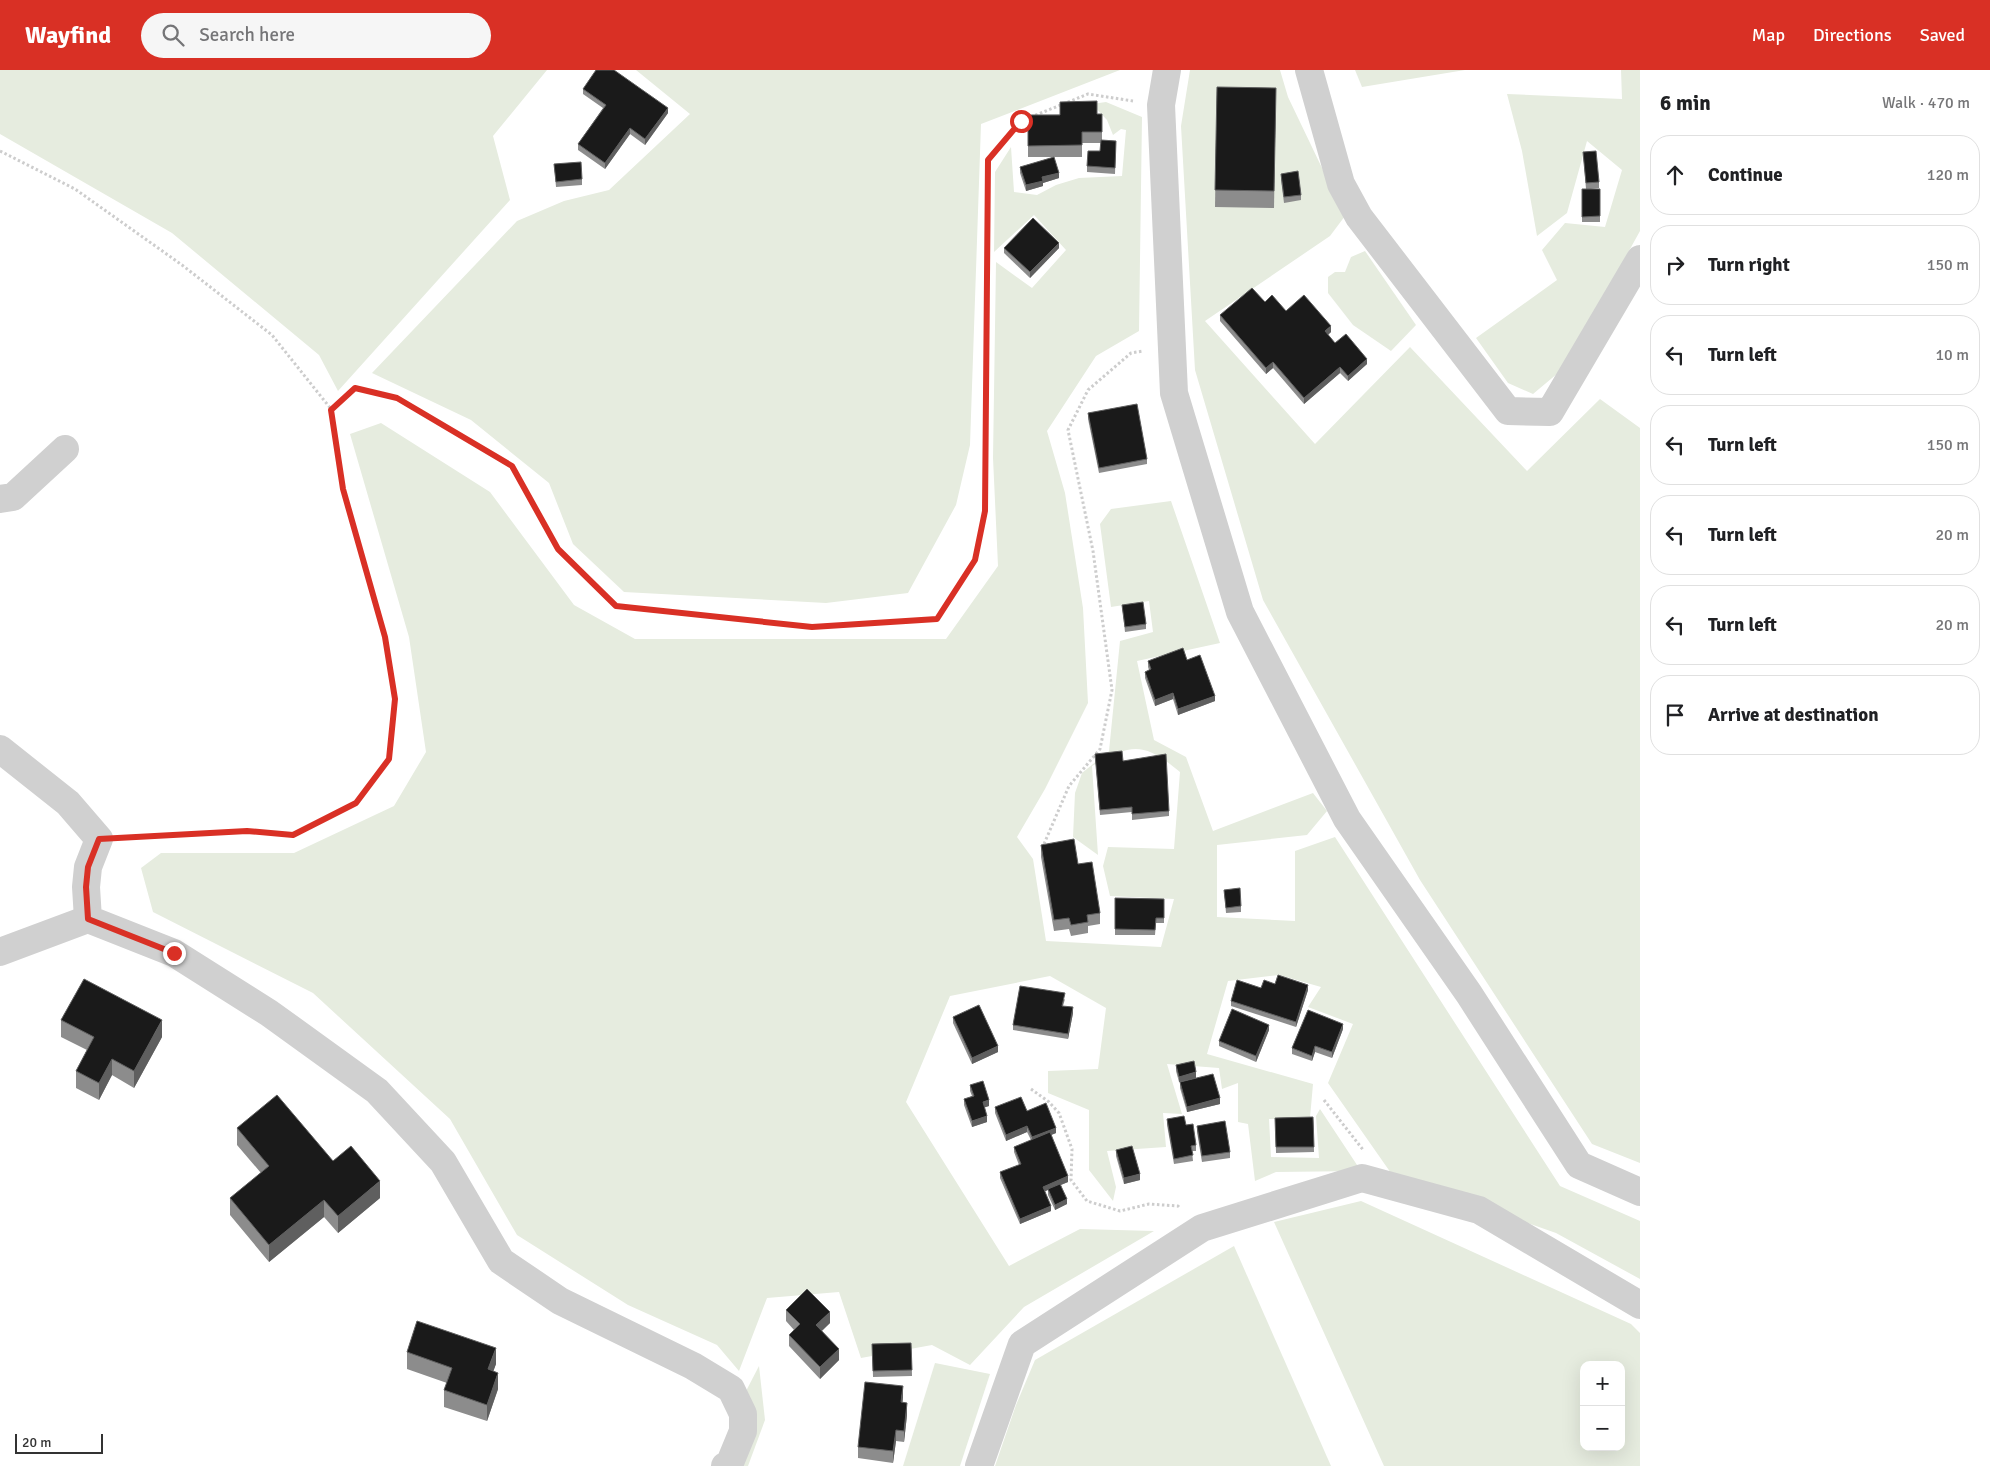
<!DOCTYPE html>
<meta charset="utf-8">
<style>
:root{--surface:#fff;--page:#f6f6f6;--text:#202124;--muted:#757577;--line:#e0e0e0;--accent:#d93025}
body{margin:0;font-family:Signika,sans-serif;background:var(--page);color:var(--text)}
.controls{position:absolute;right:15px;bottom:15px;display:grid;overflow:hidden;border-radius:10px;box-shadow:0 5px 20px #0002}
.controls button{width:45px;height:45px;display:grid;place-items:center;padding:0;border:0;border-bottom:1px solid var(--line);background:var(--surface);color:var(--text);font:25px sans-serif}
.scale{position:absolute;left:15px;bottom:12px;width:88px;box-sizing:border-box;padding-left:5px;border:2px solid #333;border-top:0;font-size:14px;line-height:18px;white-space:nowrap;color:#333;-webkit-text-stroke:4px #fff;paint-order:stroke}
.stop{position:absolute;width:15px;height:15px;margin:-11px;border:4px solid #d93025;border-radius:50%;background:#fff}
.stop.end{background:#d93025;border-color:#fff;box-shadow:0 1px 5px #0008}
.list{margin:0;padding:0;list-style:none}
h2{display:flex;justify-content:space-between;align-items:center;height:65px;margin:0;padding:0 20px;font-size:21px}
h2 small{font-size:16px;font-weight:400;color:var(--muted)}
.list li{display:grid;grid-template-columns:32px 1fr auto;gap:15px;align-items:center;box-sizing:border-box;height:80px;margin:0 10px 10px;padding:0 10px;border:1px solid var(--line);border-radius:20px}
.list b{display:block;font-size:19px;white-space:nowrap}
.list em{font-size:16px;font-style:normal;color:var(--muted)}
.icon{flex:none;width:28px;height:28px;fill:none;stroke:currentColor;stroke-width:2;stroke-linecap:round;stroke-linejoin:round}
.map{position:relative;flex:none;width:1640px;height:1396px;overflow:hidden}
header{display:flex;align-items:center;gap:30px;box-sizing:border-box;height:70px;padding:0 25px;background:var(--accent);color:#fff}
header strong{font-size:24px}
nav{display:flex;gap:28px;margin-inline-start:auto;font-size:18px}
.search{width:350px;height:45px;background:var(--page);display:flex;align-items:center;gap:12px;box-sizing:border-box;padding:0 18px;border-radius:28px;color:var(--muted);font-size:19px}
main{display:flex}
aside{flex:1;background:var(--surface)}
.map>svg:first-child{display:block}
.green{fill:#e6ecdf;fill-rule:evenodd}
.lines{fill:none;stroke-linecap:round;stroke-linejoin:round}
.path{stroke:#cdcdcd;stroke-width:3;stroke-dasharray:2.5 2.5;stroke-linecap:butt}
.minor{stroke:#d0d0d0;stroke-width:28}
.wall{fill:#8c8c8c}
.shaded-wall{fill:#5f5f5f}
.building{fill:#1a1a1a;stroke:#5f5f5f}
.route{stroke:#d93025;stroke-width:6}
</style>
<header>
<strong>Wayfind</strong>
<div class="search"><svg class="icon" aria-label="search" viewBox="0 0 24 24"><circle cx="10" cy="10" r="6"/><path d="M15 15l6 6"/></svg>Search here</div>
<nav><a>Map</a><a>Directions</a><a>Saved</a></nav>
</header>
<main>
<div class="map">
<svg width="1640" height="1396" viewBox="0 0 1640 1396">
<rect width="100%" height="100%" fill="#fff"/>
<!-- green -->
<g class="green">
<path d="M0 0H547L493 66 510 130 338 321 319 285 172 163 0 64Z"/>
<path d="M636 0H1120L981 54 970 375 956 435 908 523 826 533 624 522 573 474 549 413 471 350 372 303 517 151 564 131 609 120 690 44Z"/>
<path d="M1190 0H1280L1288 27 1345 146 1330 166 1205 251 1315 374 1410 277 1527 401 1600 329 1640 358V1093L1592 1074 1420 810 1263 530 1195 300 1181 56Z"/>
<path d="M1355 0H1465L1362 17Z"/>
<path d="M1621 0H1640V161L1564 298 1533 324 1508 313 1476 268 1557 210 1542 180 1565 153 1605 157 1622 100 1587 71 1567 143 1537 166 1522 81 1507 24 1622 29Z"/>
<path d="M1106 32 1142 47 1139 261 1096 286 1047 361 1065 423 1083 538 1088 633 1045 719 1017 767 1033 789 1046 871 1161 877 1174 829 1110 826 1103 796 1108 777 1174 779 1180 702C1144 672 1132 673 1092 696L1098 785 1073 767 1075 723 1082 703 1109 681 1120 571 1153 562 1149 531 1111 537 1100 454 1111 439 1171 431 1220 573 1137 591 1154 670 1186 687 1213 761 1313 723 1327 741 1307 765 1217 775V847L1295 851V781L1335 767 1560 1116 1640 1151V1209L1556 1163 1393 1106 1328 1013 1353 954 1308 937 1321 917 1279 905 1228 911 1207 984 1313 1014 1310 1048 1269 1049 1271 1087 1319 1088 1316 1046 1320 1039 1361 1101 1276 1102 1255 1111 1248 1054 1238 1052V1013L1222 1019 1219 998 1167 994 1182 1044 1163 1043 1166 1077 1107 1081 1116 1117 1113 1131 1089 1100V1040L1048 1023V1001L1098 999 1106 938 1050 906 950 926 906 1032 1009 1196 1080 1159 1154 1161 1024 1237 970 1295 932 1275 861 1288 839 1222 767 1228 739 1301 717 1275 628 1235 517 1165 450 1049 313 923 153 842 141 798 161 783H294L394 736 426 682 409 567 350 364 381 353 490 422 574 535 635 569H946L998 496 993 388 996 192 1032 218 1066 180 1034 145 994 182 995 102 1011 77 1014 122 1037 125 1056 115 1079 108 1122 106 1126 60 1121 59 1113 65 1107 50 1092 34Z"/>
<path d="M1365 181 1416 255 1391 281 1353 255 1328 223V207L1335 202H1345L1351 187Z"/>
<path d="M1361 1131 1631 1254 1640 1263V1396H1384L1274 1152ZM1584 1295H1621V1377H1584Z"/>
<path d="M1234 1176 1331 1396H995L1016 1335 1035 1290Z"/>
<path d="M935 1293 990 1304 960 1396H903Z"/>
<path d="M759 1296 765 1350 748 1396H742L745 1323Z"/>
</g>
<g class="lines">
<!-- path -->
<g class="path">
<path d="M0 81 75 119 182 195 272 265 331 339"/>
<path d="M127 767 247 761 293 765 356 733 389 689 395 629 385 567 343 419 331 339 355 318 397 328 512 396 558 479 616 536 812 557 937 549 975 490 985 441 988 89 1021 51 1088 24 1133 31"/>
<path d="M1044 774 1069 716 1100 679 1112 620 1093 481 1068 360 1088 320 1131 283 1143 281"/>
<path d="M1031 1019 1049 1032 1059 1043 1072 1079 1071 1110 1087 1131 1120 1141 1149 1134 1178 1136 1180 1138"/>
<path d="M1324 1030 1364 1081"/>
</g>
<!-- minor -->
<g class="minor">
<path d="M1167 0 1161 35 1174 323 1240 542 1347 749 1469 924 1579 1095 1640 1122"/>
<path d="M1309 0 1341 114 1359 147 1508 341 1550 342 1640 189"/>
<path d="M0 429 13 427 65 379"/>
<path d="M0 679 68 733 99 769 88 797 86 817 88 849 174 883 269 943 377 1021 443 1092 501 1191 560 1231 693 1296 731 1319 743 1344V1361L729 1395 725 1396"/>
<path d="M0 882 88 849"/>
<path d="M979 1396 1022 1274 1202 1158 1362 1108 1479 1140 1640 1235"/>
</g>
</g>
<!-- wall -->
<g class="wall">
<path d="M1217 17 1276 18 1274 138 1215 137Z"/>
<path d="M583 19 668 43 645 75 630 64 605 99 578 80V74L603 38 583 24Z"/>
<path d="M1102 44V70L1116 71 1115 104 1087 102V96L1100 81 1101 73H1082V87H1054L1059 108 1043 113V116L1026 121 1020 103V97L1054 87H1028V45Z"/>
<path d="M1583 82 1599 112V118L1591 119H1600V152H1582V119H1586Z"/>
<path d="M554 94 582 109V115L556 117Z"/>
<path d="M1281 104 1301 125V130L1284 133 1281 110Z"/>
<path d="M1004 178H1059L1030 208 1004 183Z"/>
<path d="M1265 232 1331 262 1328 265 1335 273 1367 294 1348 311 1340 303 1304 334 1273 298 1266 304 1220 251V245Z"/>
<path d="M1088 343 1147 389V394L1099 403 1088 349Z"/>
<path d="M1122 535 1146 554V559L1125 562Z"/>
<path d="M1187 590 1215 631 1178 645 1173 629 1155 636 1145 608V602L1149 600 1148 597V591Z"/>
<path d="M1095 684 1123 691 1169 741V746L1132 750V742L1100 745Z"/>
<path d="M1041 775 1078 794 1100 843V854L1088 856V863L1071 866 1069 859 1054 861 1041 787Z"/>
<path d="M1224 820 1241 836V842L1226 843Z"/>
<path d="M1115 828 1164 829V853H1156L1155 865H1115Z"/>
<path d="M1275 914 1308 920 1296 957 1231 936V931L1261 918Z"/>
<path d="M1065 929 1063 936 1073 943 1068 969 1013 960V955Z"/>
<path d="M953 947 998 982 972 994 953 953Z"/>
<path d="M61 950 162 967 134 1018 112 1005 99 1030 76 1018V1001L87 980 61 967Z"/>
<path d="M1343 959 1332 988 1315 982 1312 991 1292 984V978Z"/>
<path d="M1269 960 1256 992 1219 976V971Z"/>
<path d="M1176 995 1196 1008 1179 1012 1176 1001Z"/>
<path d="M1180 1012 1220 1034 1187 1042 1180 1018Z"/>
<path d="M970 1015 989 1036 984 1037 987 1052 972 1057 964 1035V1029L972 1026 970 1021Z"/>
<path d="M995 1037 1027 1041 1056 1063 1051 1065 1068 1112 1061 1115 1067 1134 1055 1140 1048 1125V1120L1045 1121 1051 1141 1020 1154 1000 1108V1102L1019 1095 1014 1082V1077L1031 1070 1027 1062 1006 1071 995 1043Z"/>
<path d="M1313 1047 1314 1082 1276 1083 1275 1048Z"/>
<path d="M1167 1049 1186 1055 1196 1075V1081H1192L1193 1091 1174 1094 1167 1055Z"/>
<path d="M1197 1056 1230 1082V1088L1202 1092 1197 1062Z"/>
<path d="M237 1058 333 1091 380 1128 338 1163 324 1147 269 1192 230 1145V1128L261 1103 237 1075Z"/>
<path d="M1116 1080 1140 1110 1124 1114 1116 1086Z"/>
<path d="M786 1240 830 1253 822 1261 839 1290 820 1309 789 1276V1265L794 1260 786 1251Z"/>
<path d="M911 1273 912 1306 873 1307 872 1274Z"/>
<path d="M407 1282 496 1294 493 1301 498 1319 487 1351 444 1337V1320L447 1313 407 1299Z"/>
<path d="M903 1328 902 1333 907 1345 904 1372 896 1371 893 1393 858 1388V1377Z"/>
</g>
<!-- shaded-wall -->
<g class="shaded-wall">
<path d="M668 38V43L645 75V69Z"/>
<path d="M630 58V64L605 99V93Z"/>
<path d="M1059 103V108L1043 113V116L1026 121V115L1042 107Z"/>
<path d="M1059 173V178L1030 208V202Z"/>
<path d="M1331 256V262L1325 267V261Z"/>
<path d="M1367 289V294L1348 311V306Z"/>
<path d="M1273 292V298L1266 304V298Z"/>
<path d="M1340 297V303L1304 334V328Z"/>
<path d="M1173 623V629L1155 636V630Z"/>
<path d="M1215 626V631L1178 645V639Z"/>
<path d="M1308 915V920L1296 957V952Z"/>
<path d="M1073 937V943L1068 969V964Z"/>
<path d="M162 950V967L134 1018V1001Z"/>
<path d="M1343 954V959L1332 988V982Z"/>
<path d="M1269 955V960L1256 992V986Z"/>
<path d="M998 976V982L972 994V988Z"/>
<path d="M1315 976V982L1312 991V986Z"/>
<path d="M112 989V1005L99 1030V1013Z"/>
<path d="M1196 1002V1008L1179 1012V1007Z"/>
<path d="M1220 1028V1034L1187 1042V1037Z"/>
<path d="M989 1030V1036L983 1038V1032Z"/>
<path d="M987 1046V1052L972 1057V1051Z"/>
<path d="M1027 1056V1062L1006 1071V1065Z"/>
<path d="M1056 1058V1063L1032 1073V1067Z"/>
<path d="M1140 1104V1110L1124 1114V1108Z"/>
<path d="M1068 1106V1112L1043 1122V1117Z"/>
<path d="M380 1111V1128L338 1163V1146Z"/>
<path d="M1067 1129V1134L1055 1140V1135Z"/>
<path d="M324 1130V1147L269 1192V1175Z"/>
<path d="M1051 1136V1141L1020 1154V1149Z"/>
<path d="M830 1242V1253L816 1266V1255Z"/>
<path d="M496 1278V1294L488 1316V1299Z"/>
<path d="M839 1279V1290L820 1309V1297Z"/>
<path d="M498 1303V1319L487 1351V1335Z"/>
<path d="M903 1316V1328L901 1344V1332Z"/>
<path d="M907 1333V1345L904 1372V1361Z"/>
<path d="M896 1360V1371L893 1393V1381Z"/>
</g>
<!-- building -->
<g class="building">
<path d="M596 0H614L668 38 645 69 630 58 605 93 578 74 606 35 583 19Z"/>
<path d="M1217 17 1276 18 1274 121 1215 120Z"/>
<path d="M1097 31V44H1102V62H1082V75L1028 76V45H1060V32Z"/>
<path d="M1101 70 1116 71 1115 98 1087 96 1088 81H1100Z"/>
<path d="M1596 81 1599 112 1586 113 1583 82Z"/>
<path d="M1054 87 1059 103 1042 107 1043 111 1026 115 1020 97Z"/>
<path d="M581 92 582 109 556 112 554 94Z"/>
<path d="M1298 101 1301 125 1284 127 1281 104Z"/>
<path d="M1582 119H1600V146L1582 147Z"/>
<path d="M1033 148 1059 173 1030 202 1004 178Z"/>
<path d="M1252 218 1265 232 1272 225 1286 241 1304 225 1331 256 1325 261 1335 273 1346 264 1367 289 1348 306 1340 297 1304 328 1273 292 1266 298 1220 245Z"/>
<path d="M1137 334 1147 389 1099 398 1088 343Z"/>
<path d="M1143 532 1146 554 1125 557 1122 535Z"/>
<path d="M1183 578 1187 590 1200 585 1215 626 1178 639 1173 623 1155 630 1145 602 1151 599 1148 591Z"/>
<path d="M1122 681 1123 691 1166 684 1169 741 1132 744V737L1100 740 1095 684Z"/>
<path d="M1074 769 1078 794 1092 792 1100 843 1087 845 1088 852 1071 855 1069 848 1054 850 1041 775Z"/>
<path d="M1240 818 1241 836 1226 838 1224 820Z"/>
<path d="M1115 828 1164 829V848H1156L1155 860 1115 859Z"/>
<path d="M1278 905 1308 915 1296 952 1231 931 1237 910 1261 918 1264 910 1275 914Z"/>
<path d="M84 909 162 950 134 1001 112 989 99 1013 76 1001 94 967 61 950Z"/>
<path d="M1020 916 1065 923 1062 936 1073 937 1068 964 1013 955Z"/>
<path d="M979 935 998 976 972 988 953 947Z"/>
<path d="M1232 939 1269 955 1256 986 1219 971Z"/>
<path d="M1308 940 1343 954 1332 982 1315 976 1312 986 1292 978Z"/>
<path d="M1194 991 1196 1002 1179 1007 1176 995Z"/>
<path d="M1213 1004 1220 1028 1187 1037 1180 1012Z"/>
<path d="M983 1011 989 1030 983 1032 987 1046 972 1051 964 1029 974 1026 970 1015Z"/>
<path d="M277 1025 333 1091 351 1076 380 1111 338 1146 324 1130 269 1175 230 1128 269 1096 237 1058Z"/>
<path d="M1021 1027 1027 1041 1046 1033 1056 1058 1032 1067 1027 1056 1006 1065 995 1037Z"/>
<path d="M1184 1046 1186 1055 1193 1054 1196 1075 1191 1076 1193 1085 1174 1089 1167 1049Z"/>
<path d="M1313 1047 1314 1077H1276L1275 1048Z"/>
<path d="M1225 1051 1230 1082 1202 1086 1197 1056Z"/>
<path d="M1050 1062 1068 1106 1043 1117 1051 1136 1020 1149 1000 1102 1021 1094 1014 1077Z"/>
<path d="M1132 1076 1140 1104 1124 1108 1116 1080Z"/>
<path d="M1060 1114 1067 1129 1055 1135 1048 1119Z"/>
<path d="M807 1219 830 1242 816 1255 839 1279 820 1297 789 1265 800 1254 786 1240Z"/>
<path d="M417 1251 496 1278 488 1299 498 1303 487 1335 444 1320 452 1298 407 1282Z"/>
<path d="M911 1273 912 1300 873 1301 872 1274Z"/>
<path d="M865 1312 903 1316 901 1332 907 1333 904 1361 896 1360 893 1381 858 1377Z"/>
</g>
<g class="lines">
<!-- route -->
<path class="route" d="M174 883 88 849 86 817 88 797 99 769 247 761 293 765 356 733 389 689 395 629 385 567 343 419 331 340 355 318 397 328 512 396 558 479 616 536 812 557 937 549 975 490 985 441 988 90 1021 51"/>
</g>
</svg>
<div class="controls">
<button>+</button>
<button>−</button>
</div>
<div class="scale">20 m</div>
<div class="stop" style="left:1021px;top:51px"></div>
<div class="stop end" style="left:174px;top:883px"></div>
</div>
<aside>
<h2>6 min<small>Walk · 470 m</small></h2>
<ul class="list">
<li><svg class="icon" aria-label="ahead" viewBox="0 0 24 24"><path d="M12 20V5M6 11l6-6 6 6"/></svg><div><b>Continue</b></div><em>120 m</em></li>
<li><svg class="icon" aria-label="right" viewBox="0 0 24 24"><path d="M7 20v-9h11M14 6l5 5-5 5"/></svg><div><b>Turn right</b></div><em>150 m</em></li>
<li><svg class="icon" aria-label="left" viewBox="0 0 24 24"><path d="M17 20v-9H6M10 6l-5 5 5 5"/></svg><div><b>Turn left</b></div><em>10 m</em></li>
<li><svg class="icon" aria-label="left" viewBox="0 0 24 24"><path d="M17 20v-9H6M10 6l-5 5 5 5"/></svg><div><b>Turn left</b></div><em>150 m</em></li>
<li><svg class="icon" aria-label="left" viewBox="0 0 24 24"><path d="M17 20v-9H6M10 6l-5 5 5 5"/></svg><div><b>Turn left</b></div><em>20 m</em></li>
<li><svg class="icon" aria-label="left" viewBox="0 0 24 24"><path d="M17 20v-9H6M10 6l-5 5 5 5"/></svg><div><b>Turn left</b></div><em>20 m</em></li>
<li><svg class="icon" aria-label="arrive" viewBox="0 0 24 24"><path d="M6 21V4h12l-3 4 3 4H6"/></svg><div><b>Arrive at destination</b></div></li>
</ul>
</aside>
</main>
